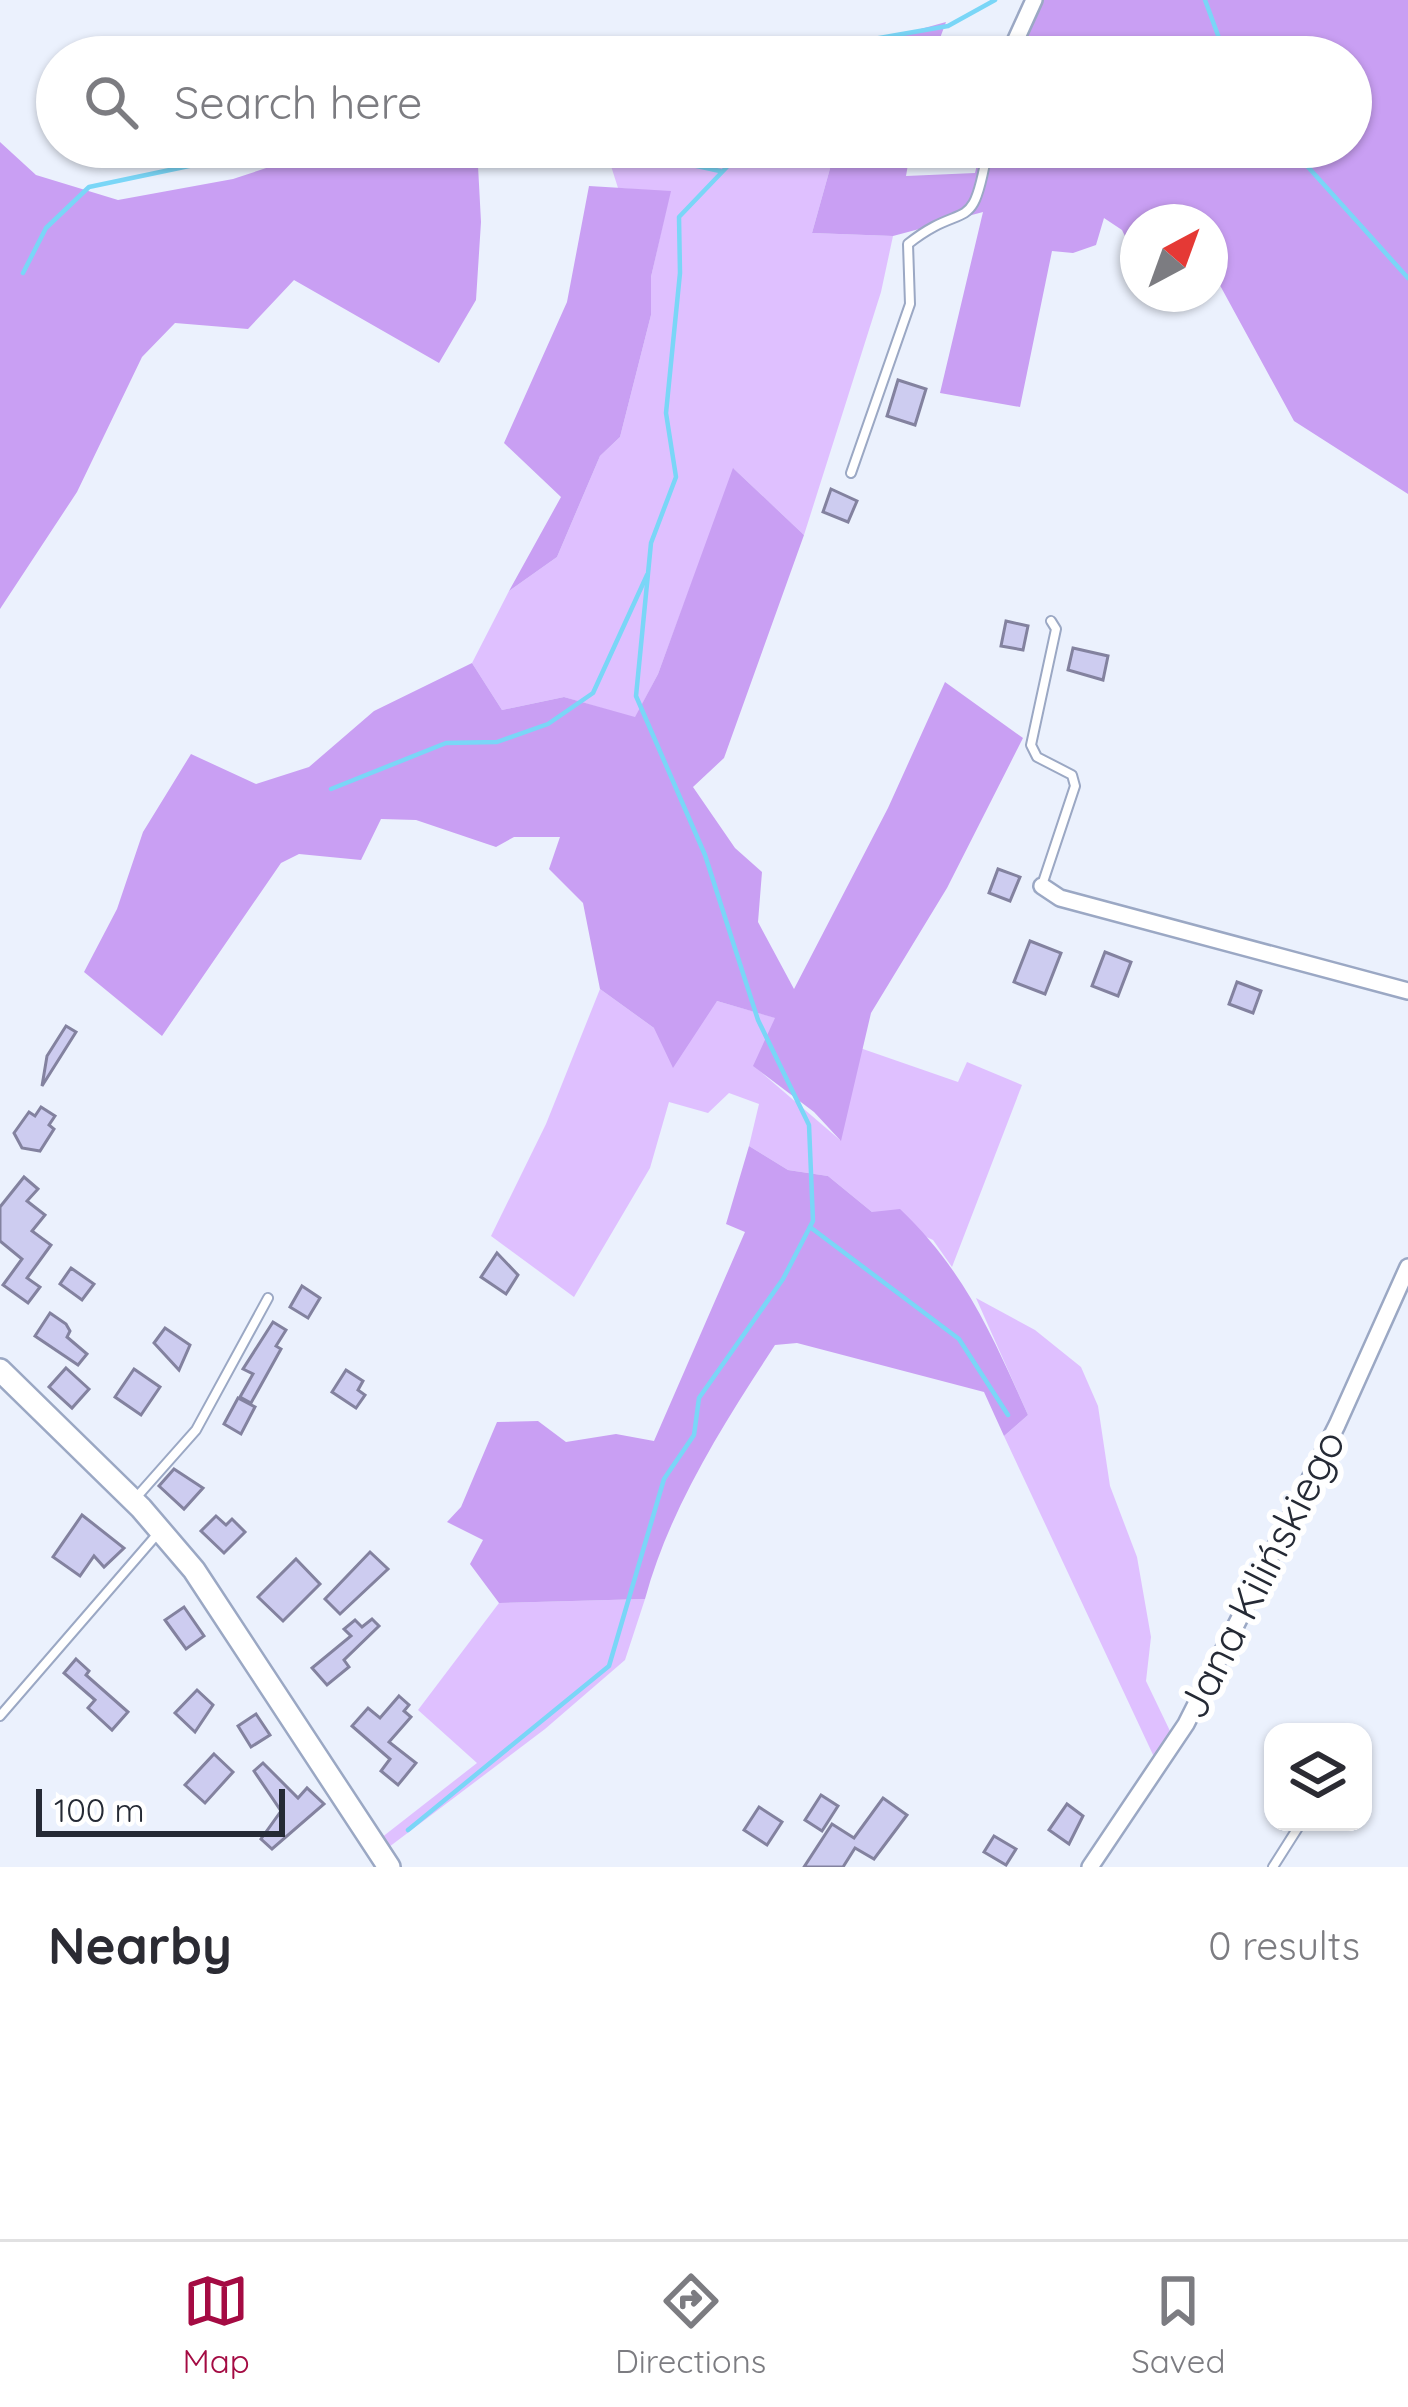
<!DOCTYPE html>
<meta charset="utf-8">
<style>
:root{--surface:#fff;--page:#f2f2f3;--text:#2b2b33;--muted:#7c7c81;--line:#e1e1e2;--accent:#a40b43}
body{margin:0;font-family:Quicksand,sans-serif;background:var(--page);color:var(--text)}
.controls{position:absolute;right:36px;bottom:36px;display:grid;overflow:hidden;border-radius:24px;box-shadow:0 3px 9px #0004}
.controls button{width:108px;height:108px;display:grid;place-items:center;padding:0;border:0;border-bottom:3px solid var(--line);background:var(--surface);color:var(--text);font:60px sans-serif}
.compass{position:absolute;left:1120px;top:204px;width:108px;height:108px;border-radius:50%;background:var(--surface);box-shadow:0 3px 9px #0004;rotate:41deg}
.scale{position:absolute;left:36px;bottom:30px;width:249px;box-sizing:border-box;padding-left:12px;border:6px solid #252a35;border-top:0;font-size:33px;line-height:42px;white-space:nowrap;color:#252a35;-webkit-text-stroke:9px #fff;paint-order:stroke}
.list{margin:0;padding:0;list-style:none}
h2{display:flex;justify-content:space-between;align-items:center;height:156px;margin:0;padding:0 48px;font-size:51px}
h2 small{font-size:39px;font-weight:400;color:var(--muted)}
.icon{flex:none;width:66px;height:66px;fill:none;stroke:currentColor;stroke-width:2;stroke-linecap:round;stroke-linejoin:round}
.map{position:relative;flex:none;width:1408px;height:1867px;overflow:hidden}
.search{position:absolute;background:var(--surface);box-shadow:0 3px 9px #0004;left:36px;right:36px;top:36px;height:132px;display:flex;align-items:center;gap:30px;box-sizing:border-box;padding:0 42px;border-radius:66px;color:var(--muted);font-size:45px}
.sheet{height:372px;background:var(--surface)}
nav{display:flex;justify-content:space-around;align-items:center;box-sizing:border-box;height:168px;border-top:3px solid var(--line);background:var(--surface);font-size:33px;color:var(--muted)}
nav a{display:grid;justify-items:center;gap:6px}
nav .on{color:var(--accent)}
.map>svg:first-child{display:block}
.green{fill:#dfc0ff}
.forest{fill:#c99ff3}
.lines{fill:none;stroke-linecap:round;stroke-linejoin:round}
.stream{stroke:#7ad6f7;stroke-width:4.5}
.building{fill:#cdccf0;stroke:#83829f;stroke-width:3}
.lane-casing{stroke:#9ba8c4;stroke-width:12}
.street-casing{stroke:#9ba8c4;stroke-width:20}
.secondary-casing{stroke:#9ba8c4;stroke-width:26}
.lane{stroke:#fff;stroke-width:8}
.street{stroke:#fff;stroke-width:15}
.secondary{stroke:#fff;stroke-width:21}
.labels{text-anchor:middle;stroke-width:12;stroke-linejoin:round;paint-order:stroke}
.street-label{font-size:42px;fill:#252a35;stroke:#fff}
</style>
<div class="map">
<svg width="1408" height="1867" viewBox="0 0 1408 1867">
<rect width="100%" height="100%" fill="#ebf1fd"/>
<!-- green -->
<g class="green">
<path d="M605 147H668L726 158 736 147H836L812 233 893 236 881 292 804 535 734 469 658 674 635 718 564 697 502 710 472 663 509 591 557 557 600 456 620 437 651 315V277L670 192 618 188Z"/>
<path d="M600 989 654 1028 717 1001 776 1018 754 1066 840 1140 860 1048 958 1082 967 1062 1022 1085 952 1267 933 1240 872 1212 828 1176 788 1170 749 1146 759 1104 729 1093 708 1113 669 1102 650 1168 574 1297 491 1236 546 1124Z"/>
<path d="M976 1298 1035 1330 1081 1367 1098 1406 1110 1486 1137 1557 1151 1637 1146 1681 1170 1731 1155 1759 1004 1436 1028 1415Z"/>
<path d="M645 1599 625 1660 545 1729 389 1847 381 1838 477 1763 418 1710 499 1603Z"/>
</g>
<!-- forest -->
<g class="forest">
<path d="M1040 0H1408V494L1294 421 1210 267V222H1170L1157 209 1154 222H1138V263L1122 230 1104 218 1096 245 1073 253 1052 251 1020 407 940 393 983 212 893 236 812 233 836 147H911L906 176 975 173 981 147H1351V57H1008Z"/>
<path d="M946 22 933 57H855L859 39 888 38Z"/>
<path d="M0 142 36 175 118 200 233 179 330 147H477L481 222 476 300 439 363 294 280 248 329 175 323 142 357 77 492 0 609Z"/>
<path d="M589 186 671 191 651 277V315L620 437 600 456 557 557 509 591 561 497 504 443 567 302Z"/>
<path d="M733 468 804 535 724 758 693 787 735 848 762 872 758 922 794 989 888 808 945 682 1023 738 947 888 871 1013 841 1141 814 1112 753 1066 775 1018 717 1001 673 1068 654 1028 600 989 583 903 549 869 560 837H514L496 847 416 820 381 819 361 860 299 854 281 863 162 1036 84 972 117 909 143 832 191 754 256 784 309 767 374 711 472 663 502 710 564 697 635 717 658 674Z"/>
<path d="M749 1146 788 1170 828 1176 872 1212 900 1209C965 1271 992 1335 1028 1415L1004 1436 984 1392 797 1343 775 1345C723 1425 670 1507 645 1599L499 1603 470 1564 483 1540 447 1522 461 1507 497 1422 538 1421 566 1442 616 1434 654 1441 745 1232 726 1224Z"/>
</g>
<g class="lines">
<!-- stream -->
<g class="stream">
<path d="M1205 0 1226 57"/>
<path d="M833 57 845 44 948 26 995 0"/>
<path d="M609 147 720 171"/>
<path d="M1290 147 1408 278"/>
<path d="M23 273 46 228 89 187 279 147"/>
<path d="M331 789 446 743 497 742 548 724 593 693 647 575"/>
<path d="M810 1227 959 1339 1008 1415"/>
<path d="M408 1830 609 1666 664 1479 694 1435 699 1398 783 1279 813 1221 809 1125 758 1020 705 855 636 696 651 543 676 477 666 413 680 273 679 217 746 147"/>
</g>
</g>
<!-- building -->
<g class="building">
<path d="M898 380 926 389 915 425 887 416Z"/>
<path d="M831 489 857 501 848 522 823 512Z"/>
<path d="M1006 621 1028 626 1023 650 1001 646Z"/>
<path d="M1073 648 1108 656 1103 680 1068 670Z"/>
<path d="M998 869 1020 877 1010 901 989 893Z"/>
<path d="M1030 941 1061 953 1045 994 1014 982Z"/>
<path d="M1105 952 1131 962 1118 996 1092 986Z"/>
<path d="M1237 982 1261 991 1253 1013 1229 1004Z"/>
<path d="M66 1026 76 1032 42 1086 47 1056Z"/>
<path d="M41 1107 55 1116 49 1125 54 1129 40 1151 22 1148 14 1133 29 1112 35 1116Z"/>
<path d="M24 1177 38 1189 27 1201 45 1215 32 1231 51 1245 27 1278 40 1287 28 1303 3 1285 22 1259 0 1241V1207Z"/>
<path d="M497 1253 518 1275 506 1294 481 1277Z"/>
<path d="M71 1268 94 1284 82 1300 60 1284Z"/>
<path d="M302 1286 320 1298 308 1318 290 1307Z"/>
<path d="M50 1313 66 1324 70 1331 67 1337 87 1354 78 1365 35 1336Z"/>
<path d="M273 1322 286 1330 276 1346 281 1349 251 1403 240 1397 253 1374 243 1369Z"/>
<path d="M165 1328 190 1345 179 1370 154 1343Z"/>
<path d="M66 1368 89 1389 72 1408 49 1387Z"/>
<path d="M134 1369 160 1387 141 1415 115 1397Z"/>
<path d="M346 1370 363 1381 358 1390 365 1395 356 1408 332 1392Z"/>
<path d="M238 1398 255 1407 241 1434 224 1424Z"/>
<path d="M174 1469 203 1488 184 1509 159 1486Z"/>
<path d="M82 1515 124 1548 104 1567 94 1556 80 1576 53 1557Z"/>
<path d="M216 1516 226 1525 232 1519 245 1532 224 1553 201 1531Z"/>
<path d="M370 1552 388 1569 340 1614 325 1599Z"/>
<path d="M296 1559 320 1584 283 1621 258 1597Z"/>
<path d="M184 1607 204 1636 186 1649 165 1620Z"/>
<path d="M372 1619 379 1626 344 1660 349 1667 327 1685 312 1668 351 1636 344 1629 355 1620 362 1627Z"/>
<path d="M76 1659 89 1671 86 1675 128 1712 112 1730 88 1708 95 1700 64 1673Z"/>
<path d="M197 1690 213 1705 195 1732 175 1713Z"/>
<path d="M399 1696 409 1705 404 1711 411 1717 389 1742 416 1763 398 1785 381 1771 390 1759 352 1726 368 1708 380 1718Z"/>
<path d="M256 1714 270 1735 251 1747 238 1726Z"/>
<path d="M214 1754 233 1772 205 1803 185 1785Z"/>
<path d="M263 1763 298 1798 307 1788 324 1804 272 1849 261 1839 281 1811 254 1771Z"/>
<path d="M821 1795 838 1806 822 1831 805 1820Z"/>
<path d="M883 1798 907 1815 874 1859 855 1848 843 1867H804L832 1824 854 1838Z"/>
<path d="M1067 1804 1083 1816 1069 1844 1049 1830Z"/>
<path d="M759 1807 782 1822 767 1845 744 1830Z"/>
<path d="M994 1836 1016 1849 1006 1865 984 1852Z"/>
</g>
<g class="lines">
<defs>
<g id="lane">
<path d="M851 473 910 304 908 244C967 197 972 241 988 147"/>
<path d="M1042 885 1075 786 1072 775 1037 757 1031 745 1056 629 1051 621"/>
<path d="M134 1500 196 1430 268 1298"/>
<path d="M0 1716 160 1531"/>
<path d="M1273 1867 1299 1826"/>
</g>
<g id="street">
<path d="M1008 57 1034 0"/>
<path d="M1042 886 1060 898 1408 991"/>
<path d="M1090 1867 1186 1724 1337 1425 1408 1267"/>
</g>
<path id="secondary" d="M0 1370 141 1508 194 1570 389 1867"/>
</defs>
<!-- lane casing -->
<use href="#lane" class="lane-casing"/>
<!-- street casing -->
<use href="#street" class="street-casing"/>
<!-- secondary casing -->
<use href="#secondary" class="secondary-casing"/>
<!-- lane -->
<use href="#lane" class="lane"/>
<!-- street -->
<use href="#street" class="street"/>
<!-- secondary -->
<use href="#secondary" class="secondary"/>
</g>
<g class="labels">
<!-- street labels -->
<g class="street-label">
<text transform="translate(1261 1574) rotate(-63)" y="15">Jana Kilińskiego</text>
</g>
</g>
</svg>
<div class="controls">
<button><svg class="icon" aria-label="layers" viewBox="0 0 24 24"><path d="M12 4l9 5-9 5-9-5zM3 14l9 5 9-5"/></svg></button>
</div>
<svg class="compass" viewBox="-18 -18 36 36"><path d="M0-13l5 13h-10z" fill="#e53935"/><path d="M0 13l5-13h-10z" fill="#7c7c81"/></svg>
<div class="scale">100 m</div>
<div class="search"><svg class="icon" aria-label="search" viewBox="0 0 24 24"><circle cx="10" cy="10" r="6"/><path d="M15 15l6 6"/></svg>Search here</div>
</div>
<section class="sheet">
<h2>Nearby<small>0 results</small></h2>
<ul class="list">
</ul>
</section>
<nav>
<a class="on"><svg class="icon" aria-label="map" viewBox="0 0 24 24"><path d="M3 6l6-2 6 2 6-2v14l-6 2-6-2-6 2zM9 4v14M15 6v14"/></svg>Map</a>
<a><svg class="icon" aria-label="directions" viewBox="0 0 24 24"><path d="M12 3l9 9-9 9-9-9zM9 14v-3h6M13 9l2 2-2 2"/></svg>Directions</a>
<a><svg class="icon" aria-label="saved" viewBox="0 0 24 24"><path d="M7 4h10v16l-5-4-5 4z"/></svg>Saved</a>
</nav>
